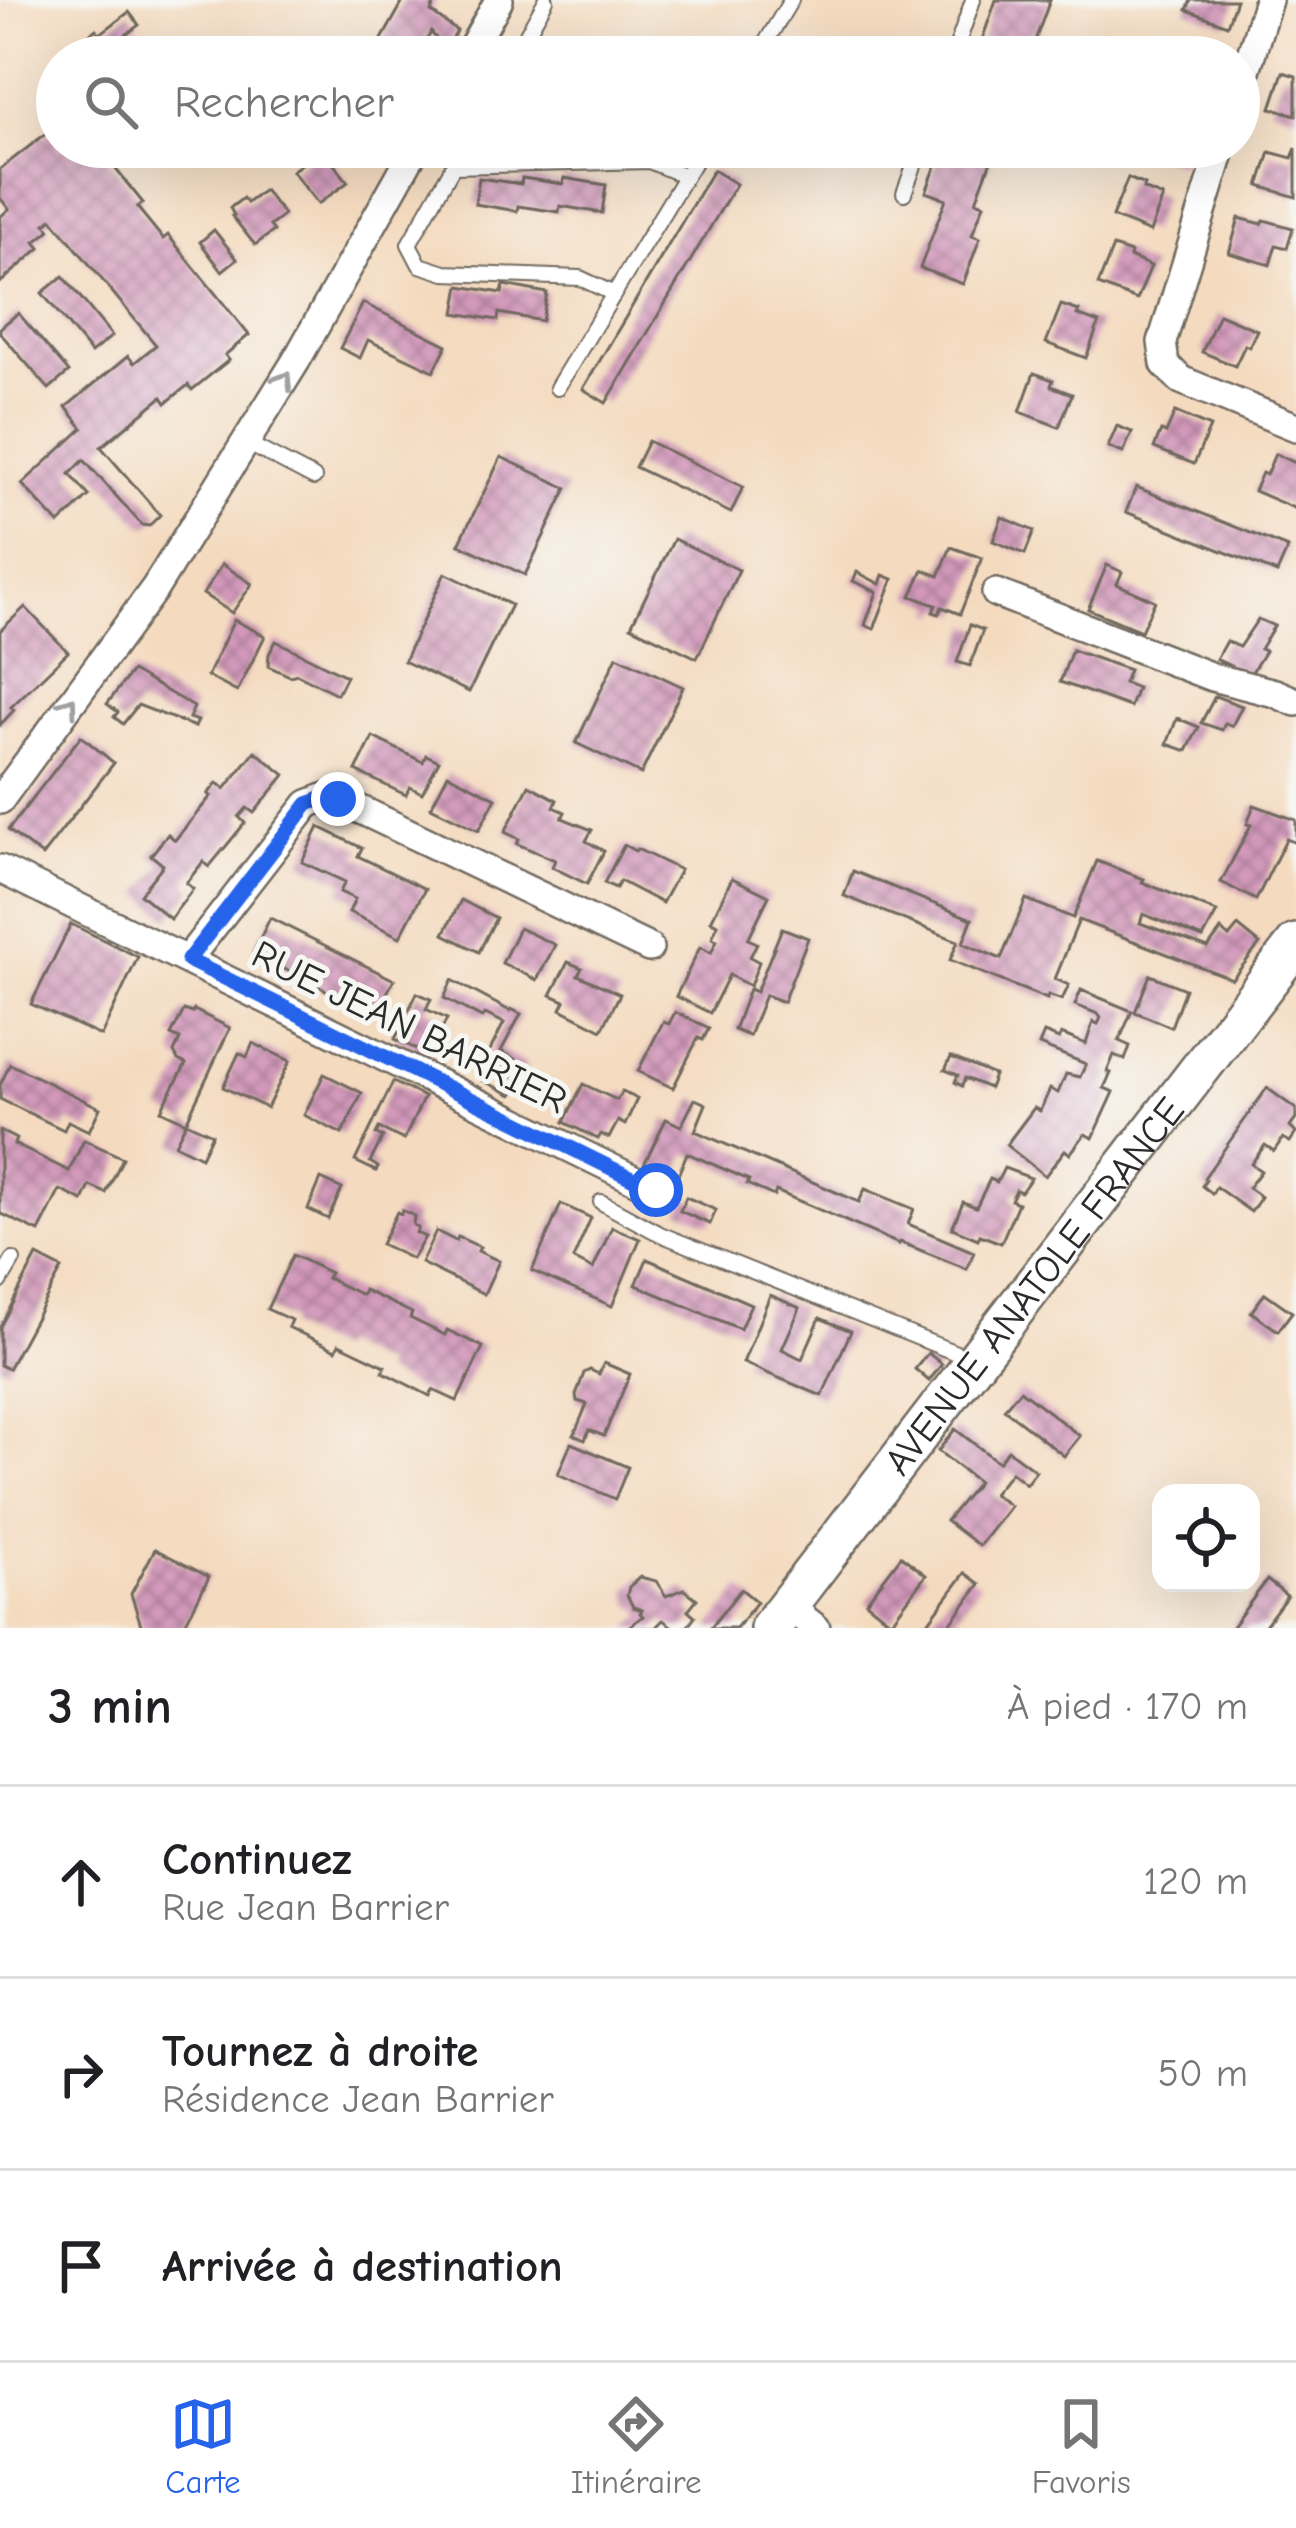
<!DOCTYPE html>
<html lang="fr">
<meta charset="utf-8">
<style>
:root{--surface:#fff;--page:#f6f6f6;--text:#202124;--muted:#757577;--line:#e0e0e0;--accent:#2563eb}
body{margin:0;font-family:"Comic Neue",sans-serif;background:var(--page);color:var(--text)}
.controls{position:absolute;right:36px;bottom:36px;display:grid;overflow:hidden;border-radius:24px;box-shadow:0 12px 48px #0002}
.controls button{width:108px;height:108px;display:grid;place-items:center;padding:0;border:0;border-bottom:3px solid var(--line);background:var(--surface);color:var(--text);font:60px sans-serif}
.stop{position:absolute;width:36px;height:36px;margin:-27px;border:9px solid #2563eb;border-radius:50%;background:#fff}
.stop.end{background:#2563eb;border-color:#fff;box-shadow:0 3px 12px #0008}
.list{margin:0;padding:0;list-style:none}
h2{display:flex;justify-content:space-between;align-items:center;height:156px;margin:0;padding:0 48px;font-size:51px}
h2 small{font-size:39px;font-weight:400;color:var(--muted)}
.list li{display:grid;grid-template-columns:78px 1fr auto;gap:36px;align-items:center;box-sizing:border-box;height:192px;padding:0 48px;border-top:3px solid var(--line)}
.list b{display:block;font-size:45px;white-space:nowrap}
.list p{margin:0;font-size:39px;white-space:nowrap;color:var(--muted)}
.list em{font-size:39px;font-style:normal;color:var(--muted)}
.icon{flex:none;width:66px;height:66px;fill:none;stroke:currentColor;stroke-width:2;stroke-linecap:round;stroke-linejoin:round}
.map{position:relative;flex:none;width:1296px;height:1628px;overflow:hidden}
.search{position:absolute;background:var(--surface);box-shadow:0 12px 48px #0002;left:36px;right:36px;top:36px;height:132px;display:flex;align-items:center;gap:30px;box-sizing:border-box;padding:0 42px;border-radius:66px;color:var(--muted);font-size:45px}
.sheet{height:732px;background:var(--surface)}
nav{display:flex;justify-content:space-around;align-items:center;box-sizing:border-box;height:168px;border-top:3px solid var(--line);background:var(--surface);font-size:33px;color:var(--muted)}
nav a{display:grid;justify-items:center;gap:6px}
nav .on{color:var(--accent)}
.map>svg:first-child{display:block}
.building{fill:url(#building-cross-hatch)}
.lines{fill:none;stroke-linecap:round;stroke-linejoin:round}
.lane-casing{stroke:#71695f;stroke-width:18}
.street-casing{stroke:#71695f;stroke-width:32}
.secondary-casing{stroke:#71695f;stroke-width:44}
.lane{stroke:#fff;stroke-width:14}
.street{stroke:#fff;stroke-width:27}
.secondary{stroke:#fff;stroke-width:39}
.oneway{stroke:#a0a0a0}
.route{stroke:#2563eb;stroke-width:15}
.labels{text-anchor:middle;stroke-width:10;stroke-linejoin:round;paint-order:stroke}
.street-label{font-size:39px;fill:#2b2b2b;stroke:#f6f6f2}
</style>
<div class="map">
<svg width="1296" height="1628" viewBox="0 0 1296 1628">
<defs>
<pattern id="building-cross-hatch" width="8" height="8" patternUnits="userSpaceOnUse" patternTransform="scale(3)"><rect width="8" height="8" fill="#d399bb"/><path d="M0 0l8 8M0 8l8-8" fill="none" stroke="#ab7d98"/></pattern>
</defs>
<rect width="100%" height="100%" fill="#f6f6f2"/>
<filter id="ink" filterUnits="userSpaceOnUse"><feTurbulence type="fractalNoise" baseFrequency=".00833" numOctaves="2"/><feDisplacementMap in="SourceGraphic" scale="24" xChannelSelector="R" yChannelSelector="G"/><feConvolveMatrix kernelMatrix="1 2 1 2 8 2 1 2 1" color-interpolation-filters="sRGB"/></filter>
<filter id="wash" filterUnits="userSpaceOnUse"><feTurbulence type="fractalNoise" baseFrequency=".004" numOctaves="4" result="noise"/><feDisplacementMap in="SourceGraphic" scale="48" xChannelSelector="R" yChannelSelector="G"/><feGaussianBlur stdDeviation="2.7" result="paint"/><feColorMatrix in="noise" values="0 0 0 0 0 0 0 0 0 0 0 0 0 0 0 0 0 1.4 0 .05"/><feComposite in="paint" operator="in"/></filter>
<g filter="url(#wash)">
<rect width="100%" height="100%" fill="#f4dbc0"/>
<g id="blocks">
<!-- building -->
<g class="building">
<path d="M404 0H436L431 12 457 31 446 51 431 32 418 57H372Z"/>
<path d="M996 0H1050L1029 57H976Z"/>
<path d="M1191 0H1236L1227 25 1187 10Z"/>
<path d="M129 12 139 25 96 57H60L96 29 100 34Z"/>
<path d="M1170 37 1188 43 1186 48 1207 57H1162Z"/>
<path d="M1283 72 1296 76V115L1271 108Z"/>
<path d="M57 125V147H98L143 203 137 207 163 239 168 235 249 335 225 355 229 360 192 390 188 385 166 403 162 397 101 447 160 515 149 526 142 525 84 460 70 474 89 496 59 524 22 484 83 428 66 407 128 356 134 363 156 345 52 219 46 224 50 230 35 242 40 248 0 283V217L9 209 0 198V169Z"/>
<path d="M943 147H996L976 201 984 204 972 235 980 238 963 284 920 268 946 199 926 192Z"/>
<path d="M1137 147H1187L1180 164Z"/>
<path d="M1296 148V197L1259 186 1270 152 1292 158Z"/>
<path d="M322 149 348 182 318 204 292 171Z"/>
<path d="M713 170 736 184 606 403 583 389Z"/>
<path d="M479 178 521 184 522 178 563 184 564 178 606 185 602 213 560 206 559 212 518 206 517 211 475 204Z"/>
<path d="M1128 178 1145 185 1143 189 1163 197 1150 232 1112 217Z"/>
<path d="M264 190 284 215 270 226 274 231 255 245 232 216 234 215 230 208 243 198 247 203Z"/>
<path d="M1239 218 1262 224 1264 220 1293 228 1287 248 1276 245 1270 265 1229 253Z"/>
<path d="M214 230 237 259 222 271 200 242Z"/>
<path d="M1113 247 1131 253 1130 257 1151 266 1137 300 1098 285Z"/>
<path d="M63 276 112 336 91 353 42 293Z"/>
<path d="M504 285 547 293 542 321 499 313 498 320 455 313 460 286 502 293Z"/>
<path d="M363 303 447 345 434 371 368 340 360 358 340 348Z"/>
<path d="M1061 305 1079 311 1077 315 1099 323 1086 358 1046 343Z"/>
<path d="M18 313 69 372 49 389 0 333V328Z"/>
<path d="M1219 314 1257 330 1249 347 1245 345 1235 366 1202 352Z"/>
<path d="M1034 373 1053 380 1051 386 1072 394 1059 427 1020 412Z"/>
<path d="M1175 412 1210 427 1194 464 1154 448 1161 431 1166 433Z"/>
<path d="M1117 426 1132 432 1123 453 1108 447Z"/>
<path d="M648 441 743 487 731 513 635 467Z"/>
<path d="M1275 454 1296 463V509L1254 491 1262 473 1266 475Z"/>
<path d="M501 457 567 488 525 575 459 544Z"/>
<path d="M1136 487 1288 548 1277 573 1126 512Z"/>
<path d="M1002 517 1034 531 1025 554 993 541Z"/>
<path d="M674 539 739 570 697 658 631 626Z"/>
<path d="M951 547 982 558 960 614 942 607 939 614 933 612 936 605 911 596 923 570 939 576Z"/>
<path d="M222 564 252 584 232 613 203 594Z"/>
<path d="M1107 565 1122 572 1117 584 1155 601 1141 631 1088 609Z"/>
<path d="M857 572 880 584 883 575 893 579 874 629 865 625 877 592 853 581Z"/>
<path d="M445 573 511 605 469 692 404 661Z"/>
<path d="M25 607 68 652 11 707 14 710 0 725V631Z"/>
<path d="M1258 619 1274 626 1260 649 1265 651 1250 675 1216 659 1226 641 1239 647Z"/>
<path d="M234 620 265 636 237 692 207 676Z"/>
<path d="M970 625 983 630 970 666 957 662Z"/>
<path d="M276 641 346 676 337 694 297 674 290 676 268 666 269 654Z"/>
<path d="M1072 650 1129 670 1124 683 1137 688 1130 707 1060 682Z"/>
<path d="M617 656 683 687 641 774 576 743Z"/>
<path d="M132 671 194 707 189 718 198 721 195 727 138 705 123 724 114 717 118 712 107 704Z"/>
<path d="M1215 696 1242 706 1232 726 1225 723 1222 730 1201 723Z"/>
<path d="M1177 718 1199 727 1187 751 1167 744Z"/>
<path d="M81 736 114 763 42 856 8 830Z"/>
<path d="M373 737 423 762 426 755 439 761 422 793 410 787 406 795 356 771Z"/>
<path d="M255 751 285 775 254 813 247 808 239 817 245 823 209 867 203 862 186 883 193 889 170 919 140 894 163 865 151 855 168 834 175 840 211 796 208 794 217 783 225 789Z"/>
<path d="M448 774 496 798 479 830 431 807Z"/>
<path d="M529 785 557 800 554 807 565 812 562 818 592 830 586 841 604 851 587 884 552 867 555 860 517 844 519 839 505 832Z"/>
<path d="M1254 805 1296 820V843L1286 839 1256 900 1221 882 1251 825 1247 824Z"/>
<path d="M319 827 362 848 358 856 425 889 400 937 349 912 355 899 340 892 345 882 302 862Z"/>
<path d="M624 845 635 851 637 849 680 870 662 903 620 881 616 888 604 883Z"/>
<path d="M1097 861 1144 879 1142 882 1217 912 1203 938 1143 914 1140 923 1208 948 1221 930 1229 937 1238 926 1260 944 1232 979 1079 920 1055 979 1069 985 1062 1000 1048 995 1047 999 950 960 958 941 844 896 853 871 972 919 963 943 1001 959 1026 899 1073 918Z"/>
<path d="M732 878 769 896 748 939 757 943 750 957 759 962 750 986 729 975 710 1013 676 996 700 947 711 953 717 940 712 938 718 924 711 921Z"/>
<path d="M461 900 496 918 479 952 444 934Z"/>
<path d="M270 918 394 980 375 1015 253 953Z"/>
<path d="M71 924 138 957 101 1036 31 1004Z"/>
<path d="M519 928 555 945 537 980 502 963Z"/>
<path d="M782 928 808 938 783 1002 765 995 749 1036 734 1030 749 989 756 992Z"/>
<path d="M568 962 582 968 578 975 620 994 602 1030 561 1009 565 1001 551 995Z"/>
<path d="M1150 975 1185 989 1171 1027 1135 1012Z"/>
<path d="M452 980 510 1011 511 1009 521 1014 501 1051 527 1065 512 1095 482 1080 492 1061 486 1058 504 1023 485 1014 482 1018 444 998Z"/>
<path d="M1081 990 1132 1011 1119 1041 1130 1046 1125 1060 1114 1055 1107 1072 1111 1073 1104 1088 1114 1092 1093 1138 1085 1134 1070 1154 1065 1150 1045 1176 1006 1145 1034 1108 1040 1111 1050 1089 1058 1093 1066 1074 1080 1077 1086 1064 1039 1045 1044 1033 1059 1039 1061 1034 1086 1044 1093 1022 1098 1024 1101 1018 1098 1014 1075 1005Z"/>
<path d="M417 993 431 999 426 1009 447 1019 429 1055 395 1039Z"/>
<path d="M184 1010 192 1013 194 1010 230 1028 186 1122 161 1110 186 1064 178 1060 174 1052 180 1039 171 1035Z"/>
<path d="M675 1012 709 1028 703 1040 698 1038 673 1088 638 1071 663 1022 669 1024Z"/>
<path d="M253 1043 290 1061 267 1108 223 1087 239 1053 247 1057Z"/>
<path d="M951 1057 994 1075 989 1088 965 1078 962 1086 955 1082 958 1075 945 1070Z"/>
<path d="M10 1064 100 1108 89 1131 68 1121 64 1130 0 1099V1085Z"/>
<path d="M324 1074 362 1093 342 1134 304 1115Z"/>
<path d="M393 1082 424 1097 404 1140 379 1128 376 1134 383 1137 370 1162 378 1167 376 1171 355 1161Z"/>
<path d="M583 1084 617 1100 622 1091 637 1099 625 1125 618 1121 609 1138 601 1134 598 1139 564 1122Z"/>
<path d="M1267 1088 1296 1109V1119L1290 1127 1296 1133 1290 1142 1283 1138 1274 1151 1265 1145 1251 1164 1261 1171 1248 1188 1261 1197 1251 1212 1216 1187 1212 1194 1202 1186 1206 1180 1204 1178Z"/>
<path d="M695 1099 706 1104 695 1131 854 1200 859 1202 865 1189 914 1209 908 1224 974 1252 967 1269 900 1242 899 1244 776 1191 774 1196 747 1184 749 1180 687 1153 676 1180 644 1164 666 1119 681 1126Z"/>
<path d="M186 1122 212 1134 201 1157 175 1144Z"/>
<path d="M0 1131 16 1139 14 1144 69 1171 84 1140 123 1158 106 1193 90 1186 83 1201 60 1190 39 1232 0 1213Z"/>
<path d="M1004 1168 1031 1178 1021 1192 1016 1190 1011 1200 1018 1203 1001 1243 980 1235 978 1239 952 1228 963 1202 976 1207 990 1179 997 1182Z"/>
<path d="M321 1179 342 1189 328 1219 308 1209Z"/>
<path d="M686 1197 716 1210 710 1224 680 1211Z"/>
<path d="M561 1204 591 1218 573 1259 593 1269 612 1227 640 1239 612 1306 532 1271Z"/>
<path d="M402 1210 414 1216 413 1225 418 1228 416 1233 425 1237 412 1259 381 1244 397 1212 401 1214Z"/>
<path d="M436 1231 456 1241 458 1237 480 1247 478 1251 499 1261 484 1294 421 1263Z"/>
<path d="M293 1255 330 1273 327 1278 362 1295 364 1290 412 1313 410 1318 445 1335 447 1330 483 1347 457 1401 433 1390 430 1396 383 1372 385 1366 339 1344 336 1350 288 1327 291 1320 267 1309Z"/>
<path d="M37 1256 62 1269 8 1369 0 1365V1327Z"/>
<path d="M647 1259 751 1304 740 1329 636 1285Z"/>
<path d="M1265 1293 1292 1312 1278 1331 1251 1312Z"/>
<path d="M770 1295 800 1308 782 1349 802 1359 820 1318 851 1331 822 1396 743 1363Z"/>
<path d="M928 1353 942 1364 929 1381 915 1369Z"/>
<path d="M604 1363 630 1374 604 1436 589 1430 585 1440 574 1435 587 1404 577 1401 576 1395 584 1373 590 1370 599 1374Z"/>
<path d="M1020 1390 1080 1436 1064 1456 1004 1409Z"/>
<path d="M955 1429 998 1462 1008 1450 1036 1471 1026 1484 1011 1472 993 1494 1010 1506 979 1546 946 1521 978 1482 938 1451Z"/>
<path d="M571 1443 628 1467 615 1499 558 1474Z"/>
<path d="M155 1549 209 1577 183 1628H142L131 1594Z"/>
<path d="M901 1556 926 1575 891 1622 866 1602Z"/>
<path d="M965 1573 980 1584 947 1628H939L929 1621Z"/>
<path d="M640 1577 656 1581 666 1596 684 1589 697 1599 688 1610 695 1616 686 1628H674L663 1620 655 1628H627L643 1616 640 1613 642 1610 633 1607 627 1595 629 1587Z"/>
<path d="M1267 1580 1287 1596 1263 1628H1231Z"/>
<path d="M741 1589 757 1602 736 1628H710Z"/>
</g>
</g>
</g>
<g filter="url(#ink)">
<use href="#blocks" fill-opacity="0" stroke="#71695f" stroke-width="3"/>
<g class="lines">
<defs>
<g id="lane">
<path d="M515 56 670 54 674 57"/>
<path d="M514 57 546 0"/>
<path d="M757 57 791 0"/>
<path d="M953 57 973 0"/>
<path d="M464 147 409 244 420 265 445 273 580 278 614 294"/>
<path d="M453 166 649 161 685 176"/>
<path d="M904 193 921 147"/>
<path d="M557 388 703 147"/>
<path d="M245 442 314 478"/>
<path d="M601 1202 660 1234 971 1359"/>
<path d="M0 1282 13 1260"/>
</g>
<g id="street">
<path d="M467 57 499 0"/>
<path d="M1239 93 1268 0"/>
<path d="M1222 147 1162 342 1165 364 1181 380 1296 427"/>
<path d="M996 593 1212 677 1275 693 1296 702"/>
<path d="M0 800 155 588 296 361 416 147"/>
<path d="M0 869 656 1190"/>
<path d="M187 960 308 804 323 798 338 799 649 948"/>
<path d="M787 1605 816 1628"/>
</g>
<g id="secondary">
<path id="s1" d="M770 1628 1296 944"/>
</g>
</defs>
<!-- lane casing -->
<use href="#lane" class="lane-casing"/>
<!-- street casing -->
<use href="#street" class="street-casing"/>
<!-- secondary casing -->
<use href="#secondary" class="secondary-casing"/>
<!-- lane -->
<use href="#lane" class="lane"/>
<!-- street -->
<use href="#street" class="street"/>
<!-- secondary -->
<use href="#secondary" class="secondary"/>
</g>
<!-- one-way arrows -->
<defs><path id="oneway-chevron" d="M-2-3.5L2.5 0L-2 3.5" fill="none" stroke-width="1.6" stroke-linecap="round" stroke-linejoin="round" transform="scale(3)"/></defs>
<g class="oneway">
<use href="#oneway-chevron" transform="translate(284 380) rotate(-58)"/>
<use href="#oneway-chevron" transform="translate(69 705) rotate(-54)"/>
</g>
</g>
<g class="lines" filter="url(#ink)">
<!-- route -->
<path class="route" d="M338 799 323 798 308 804 188 960 656 1190"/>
</g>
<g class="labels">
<!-- street labels -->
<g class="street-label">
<text transform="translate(410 1026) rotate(26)" y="14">RUE JEAN BARRIER</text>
<text dy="14" stroke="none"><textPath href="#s1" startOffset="432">AVENUE ANATOLE FRANCE</textPath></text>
</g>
</g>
</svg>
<div class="controls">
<button><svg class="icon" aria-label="locate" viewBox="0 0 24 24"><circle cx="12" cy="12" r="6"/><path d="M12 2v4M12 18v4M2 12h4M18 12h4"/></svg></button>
</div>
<div class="stop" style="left:656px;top:1190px"></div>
<div class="stop end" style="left:338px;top:799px"></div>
<div class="search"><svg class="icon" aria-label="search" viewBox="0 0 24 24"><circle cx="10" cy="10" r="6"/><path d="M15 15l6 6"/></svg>Rechercher</div>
</div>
<section class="sheet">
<h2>3 min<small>À pied · 170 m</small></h2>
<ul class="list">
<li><svg class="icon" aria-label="ahead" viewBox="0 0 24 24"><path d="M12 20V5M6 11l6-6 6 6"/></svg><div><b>Continuez</b><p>Rue Jean Barrier</p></div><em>120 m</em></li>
<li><svg class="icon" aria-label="right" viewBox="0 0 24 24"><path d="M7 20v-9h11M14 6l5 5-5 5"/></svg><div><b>Tournez à droite</b><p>Résidence Jean Barrier</p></div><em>50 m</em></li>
<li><svg class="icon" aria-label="arrive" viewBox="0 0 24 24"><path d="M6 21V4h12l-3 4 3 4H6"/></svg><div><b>Arrivée à destination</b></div></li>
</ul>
</section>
<nav>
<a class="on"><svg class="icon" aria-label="map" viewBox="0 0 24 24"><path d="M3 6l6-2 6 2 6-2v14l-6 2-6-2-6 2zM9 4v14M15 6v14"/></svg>Carte</a>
<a><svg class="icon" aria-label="directions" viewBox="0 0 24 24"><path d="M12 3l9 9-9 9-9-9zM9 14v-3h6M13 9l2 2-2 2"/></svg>Itinéraire</a>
<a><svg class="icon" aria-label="saved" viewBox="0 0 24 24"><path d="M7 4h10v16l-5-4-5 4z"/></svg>Favoris</a>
</nav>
